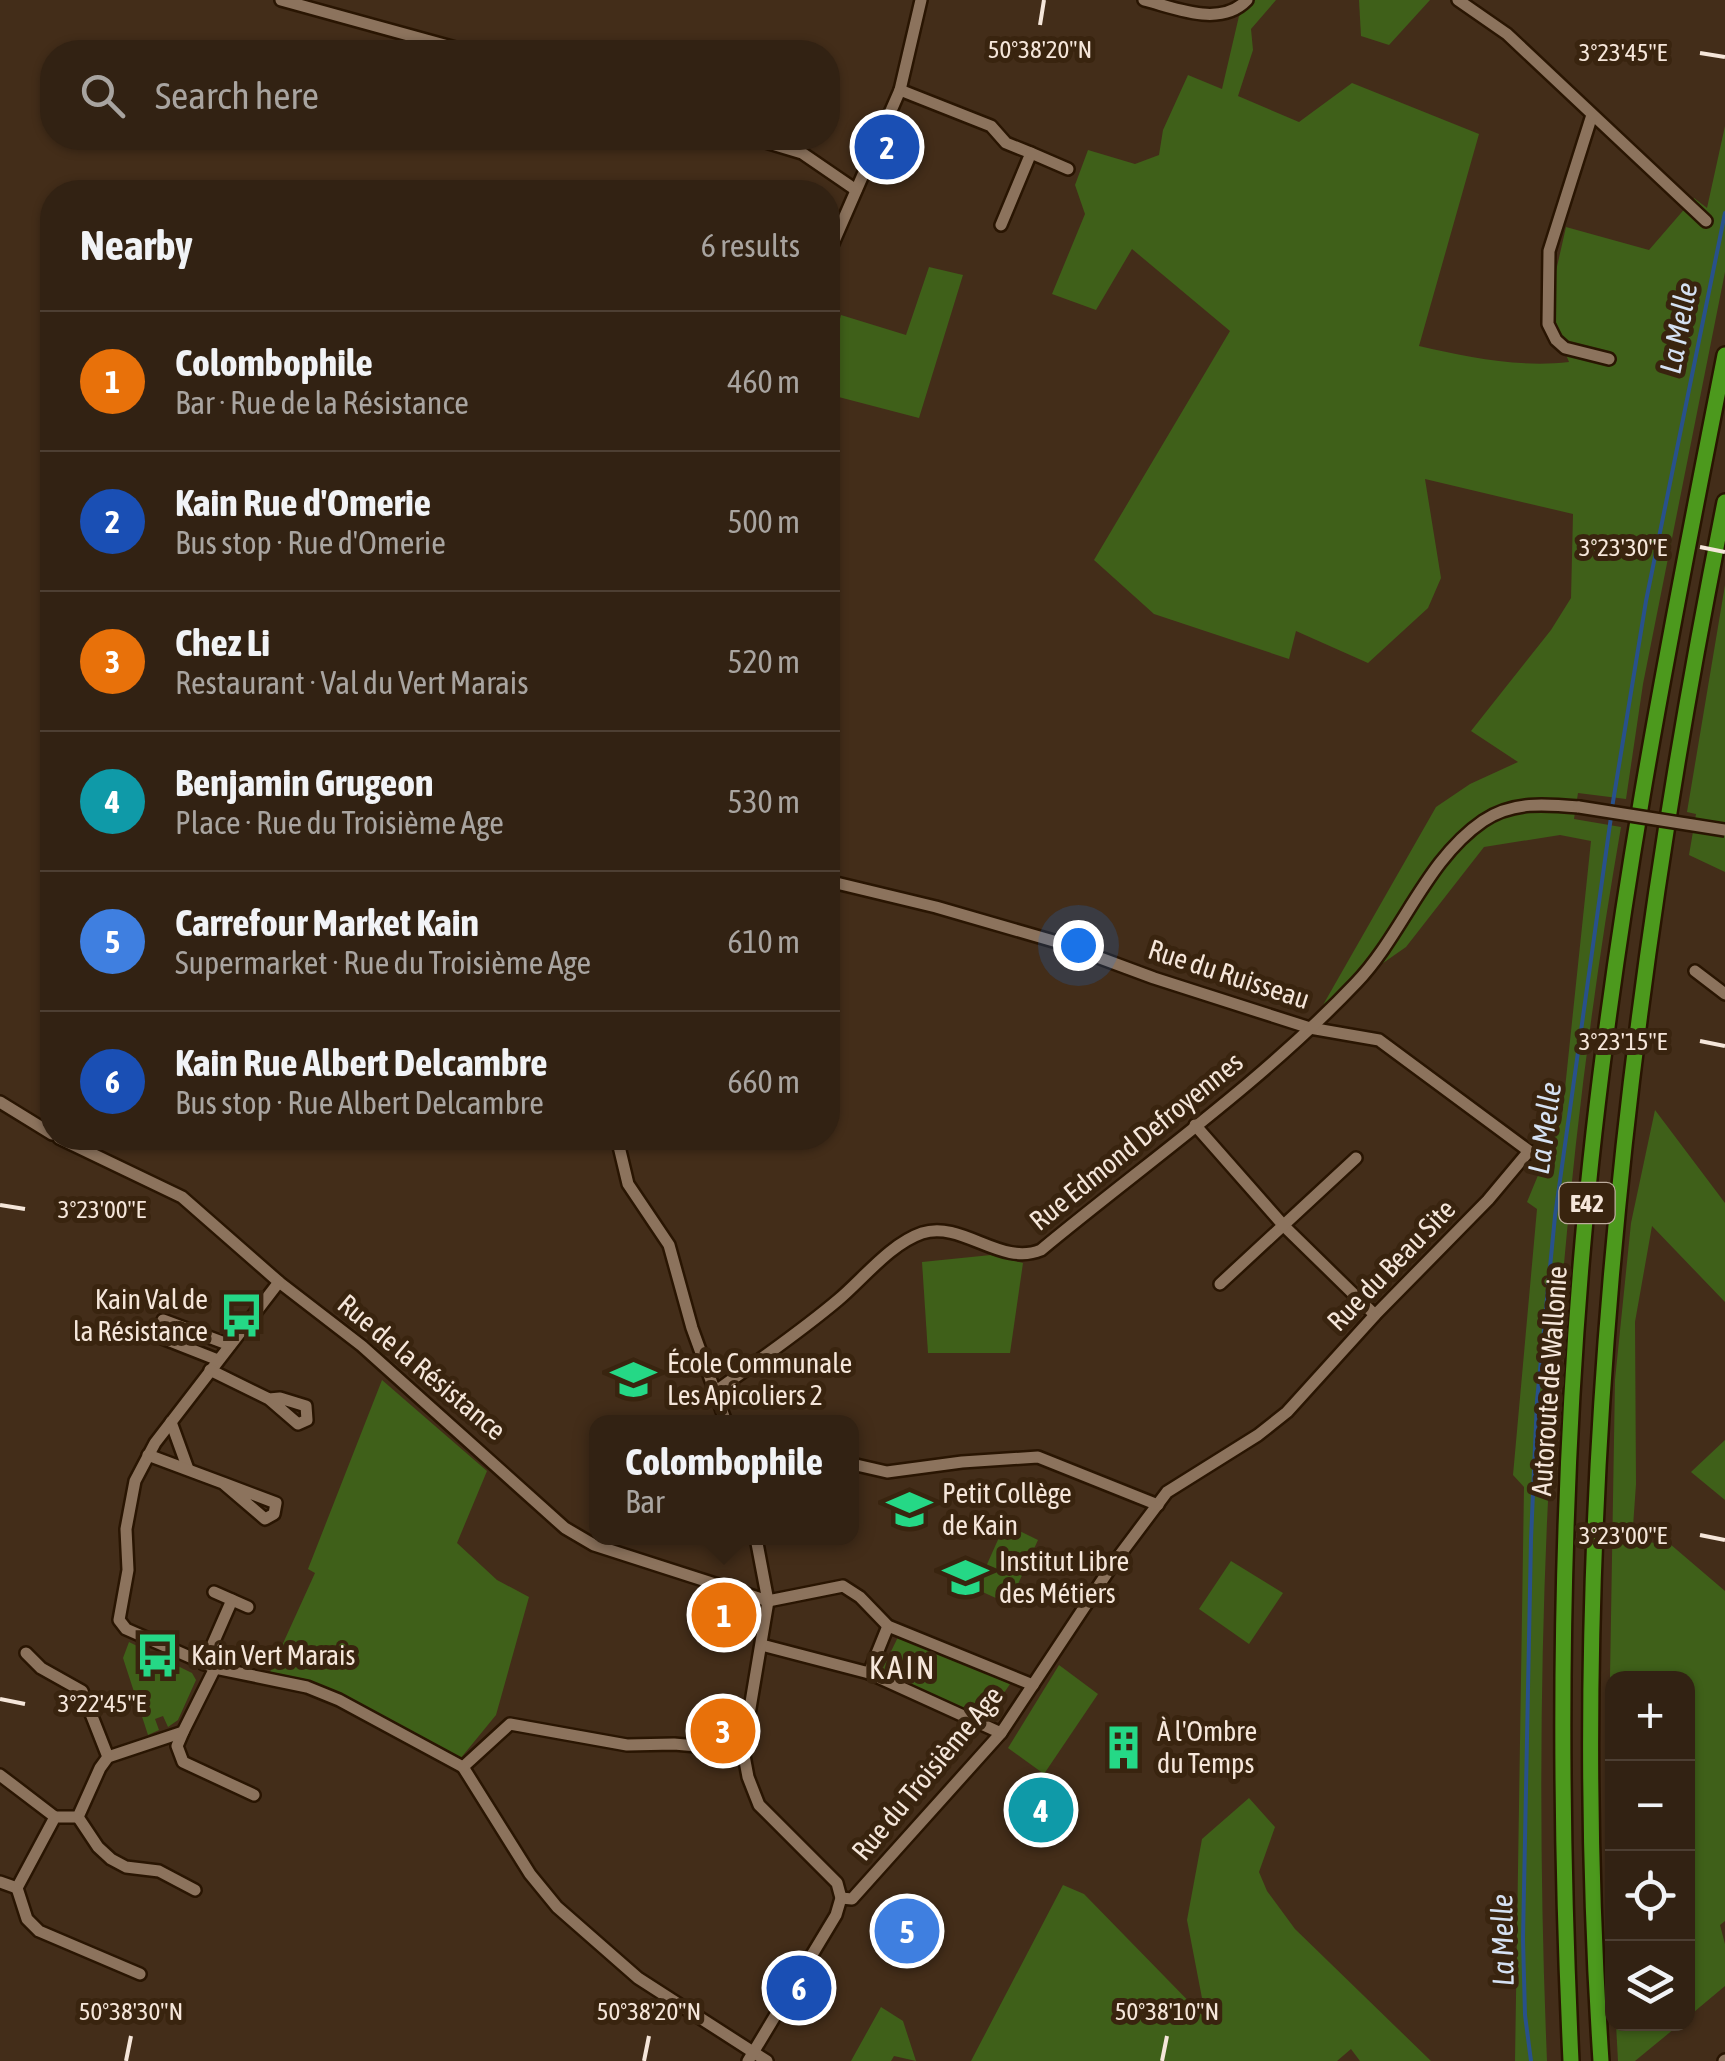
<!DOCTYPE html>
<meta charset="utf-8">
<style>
:root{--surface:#322213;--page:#3d2f21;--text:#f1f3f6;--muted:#a8a4a0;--line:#4d3f33;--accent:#8bbbb9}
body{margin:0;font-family:"Asap Condensed",sans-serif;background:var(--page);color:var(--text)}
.controls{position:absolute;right:30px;bottom:30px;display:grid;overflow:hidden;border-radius:20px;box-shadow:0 2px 8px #0004}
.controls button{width:90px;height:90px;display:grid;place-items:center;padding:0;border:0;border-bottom:2px solid var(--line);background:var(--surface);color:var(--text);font:50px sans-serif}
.you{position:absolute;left:1078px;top:945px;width:35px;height:35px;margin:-25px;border:8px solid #fff;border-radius:50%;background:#1a73e8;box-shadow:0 0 0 15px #1a73e833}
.badge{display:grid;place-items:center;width:65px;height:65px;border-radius:50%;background:var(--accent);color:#fff;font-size:32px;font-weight:700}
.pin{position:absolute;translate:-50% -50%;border:5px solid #fff;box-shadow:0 2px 10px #0006}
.popup{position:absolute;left:589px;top:1415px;width:270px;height:130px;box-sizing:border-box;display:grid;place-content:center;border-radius:20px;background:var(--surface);filter:drop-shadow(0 2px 8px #0005);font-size:32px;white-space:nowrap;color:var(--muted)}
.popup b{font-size:38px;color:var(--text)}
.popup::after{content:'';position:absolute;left:50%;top:100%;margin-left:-20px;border:20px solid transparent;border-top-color:var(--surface)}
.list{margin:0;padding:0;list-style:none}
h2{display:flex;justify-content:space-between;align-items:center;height:130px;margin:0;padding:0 40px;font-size:42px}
h2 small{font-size:32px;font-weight:400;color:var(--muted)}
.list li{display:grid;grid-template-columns:65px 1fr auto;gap:30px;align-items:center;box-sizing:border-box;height:140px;padding:0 40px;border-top:2px solid var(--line)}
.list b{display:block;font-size:38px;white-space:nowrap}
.list p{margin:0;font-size:32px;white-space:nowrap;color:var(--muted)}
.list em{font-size:32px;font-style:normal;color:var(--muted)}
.icon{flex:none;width:55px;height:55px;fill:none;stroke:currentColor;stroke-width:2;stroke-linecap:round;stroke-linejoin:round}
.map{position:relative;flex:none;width:1725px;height:2061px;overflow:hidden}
.search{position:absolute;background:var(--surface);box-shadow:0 2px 8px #0004;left:40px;top:40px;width:800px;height:110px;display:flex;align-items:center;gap:25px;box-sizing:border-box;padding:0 35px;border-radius:40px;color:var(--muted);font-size:38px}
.panel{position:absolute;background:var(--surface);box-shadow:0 2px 8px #0004;left:40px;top:180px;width:800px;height:970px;border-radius:40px}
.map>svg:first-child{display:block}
.green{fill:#3f6019}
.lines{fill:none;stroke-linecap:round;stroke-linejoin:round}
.stream{stroke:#28518b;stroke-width:4}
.minor-casing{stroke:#291502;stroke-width:16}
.highway-casing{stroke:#291502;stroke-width:20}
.minor{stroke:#8c735d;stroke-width:11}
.highway{stroke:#4c991d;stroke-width:15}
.minor-bridge-casing{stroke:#291502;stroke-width:16;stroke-linecap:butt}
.minor-bridge{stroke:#8c735d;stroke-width:11}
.ticks{fill:none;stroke:#f5e6da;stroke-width:4}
.labels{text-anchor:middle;stroke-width:10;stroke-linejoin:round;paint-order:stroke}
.shield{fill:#39240f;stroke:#bdac9d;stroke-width:2.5}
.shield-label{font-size:25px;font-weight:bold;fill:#f5e6da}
.street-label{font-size:28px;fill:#f5e6da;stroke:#39240f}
.poi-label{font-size:28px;fill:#f5e6da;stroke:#39240f;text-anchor:start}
.water-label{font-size:30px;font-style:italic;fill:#d5e1f3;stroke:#39240f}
.quarter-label{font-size:32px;letter-spacing:2.5px;fill:#f5e6da;stroke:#39240f}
.ticks-label{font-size:25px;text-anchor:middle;fill:#f5e6da;stroke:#39240f;stroke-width:10;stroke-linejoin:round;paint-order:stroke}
</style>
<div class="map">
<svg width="1725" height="2061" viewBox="0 0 1725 2061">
<rect width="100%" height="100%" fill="#432d19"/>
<!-- green -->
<g class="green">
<path d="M1255 0H1276L1251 29 1253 50 1238 96 1299 122 1352 83 1479 134 1419 346C1467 357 1520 368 1569 362L1553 323 1556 271 1566 227 1649 250 1694 198 1707 208 1725 126V272L1643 684 1626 799 1578 793 1574 819 1621 827C1550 1234 1530 1649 1547 2061H1515L1524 1487 1513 1475 1537 1209 1527 1202 1562 1117 1591 841 1560 835 1484 847 1406 947 1323 1005 1436 807 1470 784 1518 762 1471 731 1551 630 1571 598 1573 514 1425 479 1441 578 1428 608 1368 663 1296 631 1289 659 1154 614 1094 560 1230 331 1132 249 1096 310 1052 294 1085 214 1075 185 1088 150 1135 164 1159 155 1163 130 1188 75 1222 89 1239 16Z"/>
<path d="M1359 0H1430L1389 45 1361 36Z"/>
<path d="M929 267 963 275 919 418 831 395 828 364 841 315 906 335Z"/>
<path d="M1725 585V872L1689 855 1696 814 1687 812Z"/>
<path d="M1655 1110 1725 1203V1302L1652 1226 1635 1322 1636 1484 1632 1541 1670 1544 1725 1591V1921L1720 1925 1725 1944V1986L1688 2017V1678H1612V1914L1608 1795 1615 1380 1631 1223Z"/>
<path d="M991 1255 1023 1263 1010 1353H928L922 1262Z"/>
<path d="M382 1380 487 1471 457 1543 497 1580 529 1597 496 1715 460 1759 310 1680 270 1672 315 1573 308 1569Z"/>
<path d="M1725 1440V1500L1691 1472Z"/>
<path d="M1005 1524 1038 1540 1009 1604 976 1589Z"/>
<path d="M1231 1561 1283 1593 1249 1644 1199 1609Z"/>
<path d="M899 1635 1010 1684 986 1720 881 1672Z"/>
<path d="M129 1642 192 1673 196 1680 178 1720 168 1727 163 1716 155 1719 159 1730 148 1735 123 1658Z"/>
<path d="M1059 1665 1098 1694 1044 1774 1008 1748Z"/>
<path d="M1249 1798 1275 1827 1259 1872 1267 1891 1295 1929 1431 2061H1360L1351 2049 1337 2061H971L1063 1885 1084 1894 1206 2019 1187 1920 1202 1839Z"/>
<path d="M881 2007 903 2021 916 2061 894 2056 891 2061H851Z"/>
<path d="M1616 2024H1680L1635 2061H1618Z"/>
</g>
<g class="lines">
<!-- stream -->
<g class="stream">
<path d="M1612 808 1646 601 1725 213"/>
<path d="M1531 2061 1525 2015 1523 1939 1531 1539 1537 1401 1555 1216 1611 817"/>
</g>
<defs>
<g id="minor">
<path d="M281 0 470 52"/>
<path d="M1144 0C1176 8 1220 28 1247 0"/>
<path d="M1458 0 1507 34 1706 221"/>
<path d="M900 90 991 126 1006 143 1031 153 1001 225"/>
<path d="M1592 115 1549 251 1548 324 1556 340 1565 348 1609 359"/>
<path d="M752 138 802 153 856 190"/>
<path d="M1031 153 1068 169"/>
<path d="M828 255 900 90 921 0"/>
<path d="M828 881 936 907 1057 942 1154 978 1310 1028 1379 1040 1529 1151 1488 1200 1375 1315 1287 1412 1258 1435 1167 1492 1113 1564 1001 1733 852 1899 841 1898"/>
<path d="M1695 971 1725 994"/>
<path d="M0 1102 52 1134"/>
<path d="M1195 1125 1284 1226 1375 1315"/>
<path d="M59 1138 182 1197 279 1282 362 1346 565 1528 594 1545 768 1601"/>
<path d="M617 1138 628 1184 669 1245 692 1328 726 1422"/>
<path d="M279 1282 155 1443 135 1481 126 1529 128 1570 119 1620 126 1629 215 1668 307 1687 339 1700 463 1767 530 1874 557 1907 638 1978 767 2061"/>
<path d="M1220 1284 1356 1158"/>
<path d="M218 1360 157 1336 163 1320 230 1345"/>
<path d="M210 1370 269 1399 298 1424 307 1420 306 1406 280 1398 269 1399"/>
<path d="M715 1392C756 1362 799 1333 838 1300 863 1279 890 1244 922 1233 962 1220 1001 1267 1041 1250 1146 1163 1261 1083 1356 983 1403 934 1426 860 1483 821 1512 801 1546 804 1579 807"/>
<path d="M171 1422 188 1469"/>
<path d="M148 1455 223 1483 265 1519 274 1514 276 1503 223 1483"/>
<path d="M852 1464 887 1472 962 1462 1038 1457 1158 1505"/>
<path d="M214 1592 248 1607"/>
<path d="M768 1601 843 1586 860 1597 888 1626 1033 1685"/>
<path d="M762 1645 869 1673 1001 1733"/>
<path d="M26 1653 41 1668 82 1691 108 1757"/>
<path d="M204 1664 232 1600"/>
<path d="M869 1673 888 1626"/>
<path d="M183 1732 177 1746 183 1762 254 1795"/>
<path d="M463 1767 510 1724 627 1745 674 1744 743 1750"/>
<path d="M0 1775 55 1817"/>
<path d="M78 1817 98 1847 111 1859 126 1867 159 1871 195 1890"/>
<path d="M0 1882 17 1888"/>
<path d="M140 1974 39 1931 27 1919 17 1888 55 1817H78L100 1768 108 1757 183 1732 215 1668"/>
<path d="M748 2061 836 1915 841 1898 837 1883 759 1805 748 1777 743 1750 768 1601 756 1538"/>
<path d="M1724 2061 1725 2060"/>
</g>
<g id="highway">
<path d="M1571 2061C1558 1787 1559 1515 1583 1242 1609 944 1667 648 1725 355"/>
<path d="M1601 2061C1566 1537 1622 1015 1725 502"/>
</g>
</defs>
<!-- minor casing -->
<use href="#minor" class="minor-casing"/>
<!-- highway casing -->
<use href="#highway" class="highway-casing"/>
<!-- minor -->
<use href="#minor" class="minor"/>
<!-- highway -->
<use href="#highway" class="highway"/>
<defs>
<path id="minor-bridge" d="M1579 807 1725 830"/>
</defs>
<!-- minor-bridge casing -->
<use href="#minor-bridge" class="minor-bridge-casing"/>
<!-- minor-bridge -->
<use href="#minor-bridge" class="minor-bridge"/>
</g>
<!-- ticks -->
<path class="ticks" d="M1040 25 1044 0M1700 53 1725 57M1700 547 1725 552M1700 1041 1725 1046M0 1205 25 1209M1700 1535 1725 1540M0 1699 25 1704M126 2061 131 2036M644 2061 649 2036M1162 2061 1167 2036"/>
<!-- icons -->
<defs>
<symbol id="bus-bare" viewBox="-9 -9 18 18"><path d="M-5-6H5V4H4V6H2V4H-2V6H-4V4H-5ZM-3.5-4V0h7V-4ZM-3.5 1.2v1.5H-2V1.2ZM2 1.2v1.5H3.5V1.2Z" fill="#25d886" stroke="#39240f" stroke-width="2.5" paint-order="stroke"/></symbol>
<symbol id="school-bare" viewBox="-9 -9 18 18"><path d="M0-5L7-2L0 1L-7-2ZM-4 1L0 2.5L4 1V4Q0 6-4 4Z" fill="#25d886" stroke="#39240f" stroke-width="2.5" paint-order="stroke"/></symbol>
<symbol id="building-bare" viewBox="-9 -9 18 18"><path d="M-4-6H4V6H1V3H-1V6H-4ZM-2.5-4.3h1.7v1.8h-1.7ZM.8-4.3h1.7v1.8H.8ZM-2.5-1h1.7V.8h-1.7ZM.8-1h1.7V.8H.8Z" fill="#25d886" stroke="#39240f" stroke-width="2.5" paint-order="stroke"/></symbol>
</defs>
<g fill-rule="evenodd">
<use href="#bus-bare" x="210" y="1284" width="63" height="63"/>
<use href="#school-bare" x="602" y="1348" width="63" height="63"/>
<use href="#school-bare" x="878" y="1478" width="63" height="63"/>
<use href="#school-bare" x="934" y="1546" width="63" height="63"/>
<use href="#bus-bare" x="126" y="1624" width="63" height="63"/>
<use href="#building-bare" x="1092" y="1716" width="63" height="63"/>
</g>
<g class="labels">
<!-- shield labels -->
<rect class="shield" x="1559.5" y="1183" width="55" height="40" rx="8"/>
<g class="shield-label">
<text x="1587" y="1212">E42</text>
</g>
<!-- street labels -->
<g class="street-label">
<text transform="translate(1229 974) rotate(18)" y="10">Rue du Ruisseau</text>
<text transform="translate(1136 1141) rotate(-39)" y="10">Rue Edmond Defroyennes</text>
<text transform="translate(1391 1265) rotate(-46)" y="10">Rue du Beau Site</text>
<text transform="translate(422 1367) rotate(40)" y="10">Rue de la Résistance</text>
<text transform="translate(1549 1381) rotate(-86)" y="10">Autoroute de Wallonie</text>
<text transform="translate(927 1773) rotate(-50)" y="10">Rue du Troisième Age</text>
</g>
<!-- poi labels -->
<g class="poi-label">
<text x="208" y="1309" text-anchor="end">Kain Val de<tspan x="208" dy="32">la Résistance</tspan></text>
<text x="667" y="1373">École Communale<tspan x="667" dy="32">Les Apicoliers 2</tspan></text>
<text x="942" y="1503">Petit Collège<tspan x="942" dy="32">de Kain</tspan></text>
<text x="999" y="1571">Institut Libre<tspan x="999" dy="32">des Métiers</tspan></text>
<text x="191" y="1665">Kain Vert Marais</text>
<text x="1157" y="1741">À l'Ombre<tspan x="1157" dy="32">du Temps</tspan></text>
</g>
<!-- water labels -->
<g class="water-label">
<text transform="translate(1679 328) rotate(-79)" y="10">La Melle</text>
<text transform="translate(1545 1128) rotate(-82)" y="10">La Melle</text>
<text transform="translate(1503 1940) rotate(-91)" y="10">La Melle</text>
</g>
<!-- quarter labels -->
<g class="quarter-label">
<text x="903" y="1679">KAIN</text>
</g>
</g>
<g class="ticks-label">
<text x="1040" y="58">50°38'20"N</text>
<text x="1623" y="61">3°23'45"E</text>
<text x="1623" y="556">3°23'30"E</text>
<text x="1623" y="1050">3°23'15"E</text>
<text x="102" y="1218">3°23'00"E</text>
<text x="1623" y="1544">3°23'00"E</text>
<text x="102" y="1712">3°22'45"E</text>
<text x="131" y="2020">50°38'30"N</text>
<text x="649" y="2020">50°38'20"N</text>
<text x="1167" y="2020">50°38'10"N</text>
</g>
</svg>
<div class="controls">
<button>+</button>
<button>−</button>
<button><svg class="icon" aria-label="locate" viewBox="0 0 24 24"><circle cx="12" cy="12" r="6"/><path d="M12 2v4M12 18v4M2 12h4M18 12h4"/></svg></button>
<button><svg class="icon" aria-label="layers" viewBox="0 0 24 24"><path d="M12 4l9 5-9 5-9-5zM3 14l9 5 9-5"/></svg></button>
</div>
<div class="you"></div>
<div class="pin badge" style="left:724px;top:1615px;background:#e8710a">1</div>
<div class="popup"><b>Colombophile</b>Bar</div>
<div class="pin badge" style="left:887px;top:147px;background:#1a4fb4">2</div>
<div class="pin badge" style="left:723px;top:1731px;background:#e8710a">3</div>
<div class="pin badge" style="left:1041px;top:1810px;background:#0f9aa8">4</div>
<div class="pin badge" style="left:907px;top:1931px;background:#3f7fe0">5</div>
<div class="pin badge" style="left:799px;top:1988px;background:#1a4fb4">6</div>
<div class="search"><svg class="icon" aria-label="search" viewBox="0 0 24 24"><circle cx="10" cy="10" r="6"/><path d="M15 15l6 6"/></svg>Search here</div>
<section class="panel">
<h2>Nearby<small>6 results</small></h2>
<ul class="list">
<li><span class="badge" style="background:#e8710a">1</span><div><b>Colombophile</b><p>Bar · Rue de la Résistance</p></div><em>460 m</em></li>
<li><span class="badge" style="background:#1a4fb4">2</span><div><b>Kain Rue d'Omerie</b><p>Bus stop · Rue d'Omerie</p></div><em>500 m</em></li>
<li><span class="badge" style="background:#e8710a">3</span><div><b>Chez Li</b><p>Restaurant · Val du Vert Marais</p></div><em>520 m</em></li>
<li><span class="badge" style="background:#0f9aa8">4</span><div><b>Benjamin Grugeon</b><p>Place · Rue du Troisième Age</p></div><em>530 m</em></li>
<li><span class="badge" style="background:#3f7fe0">5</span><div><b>Carrefour Market Kain</b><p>Supermarket · Rue du Troisième Age</p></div><em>610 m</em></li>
<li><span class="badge" style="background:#1a4fb4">6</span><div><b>Kain Rue Albert Delcambre</b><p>Bus stop · Rue Albert Delcambre</p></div><em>660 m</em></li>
</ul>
</section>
</div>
